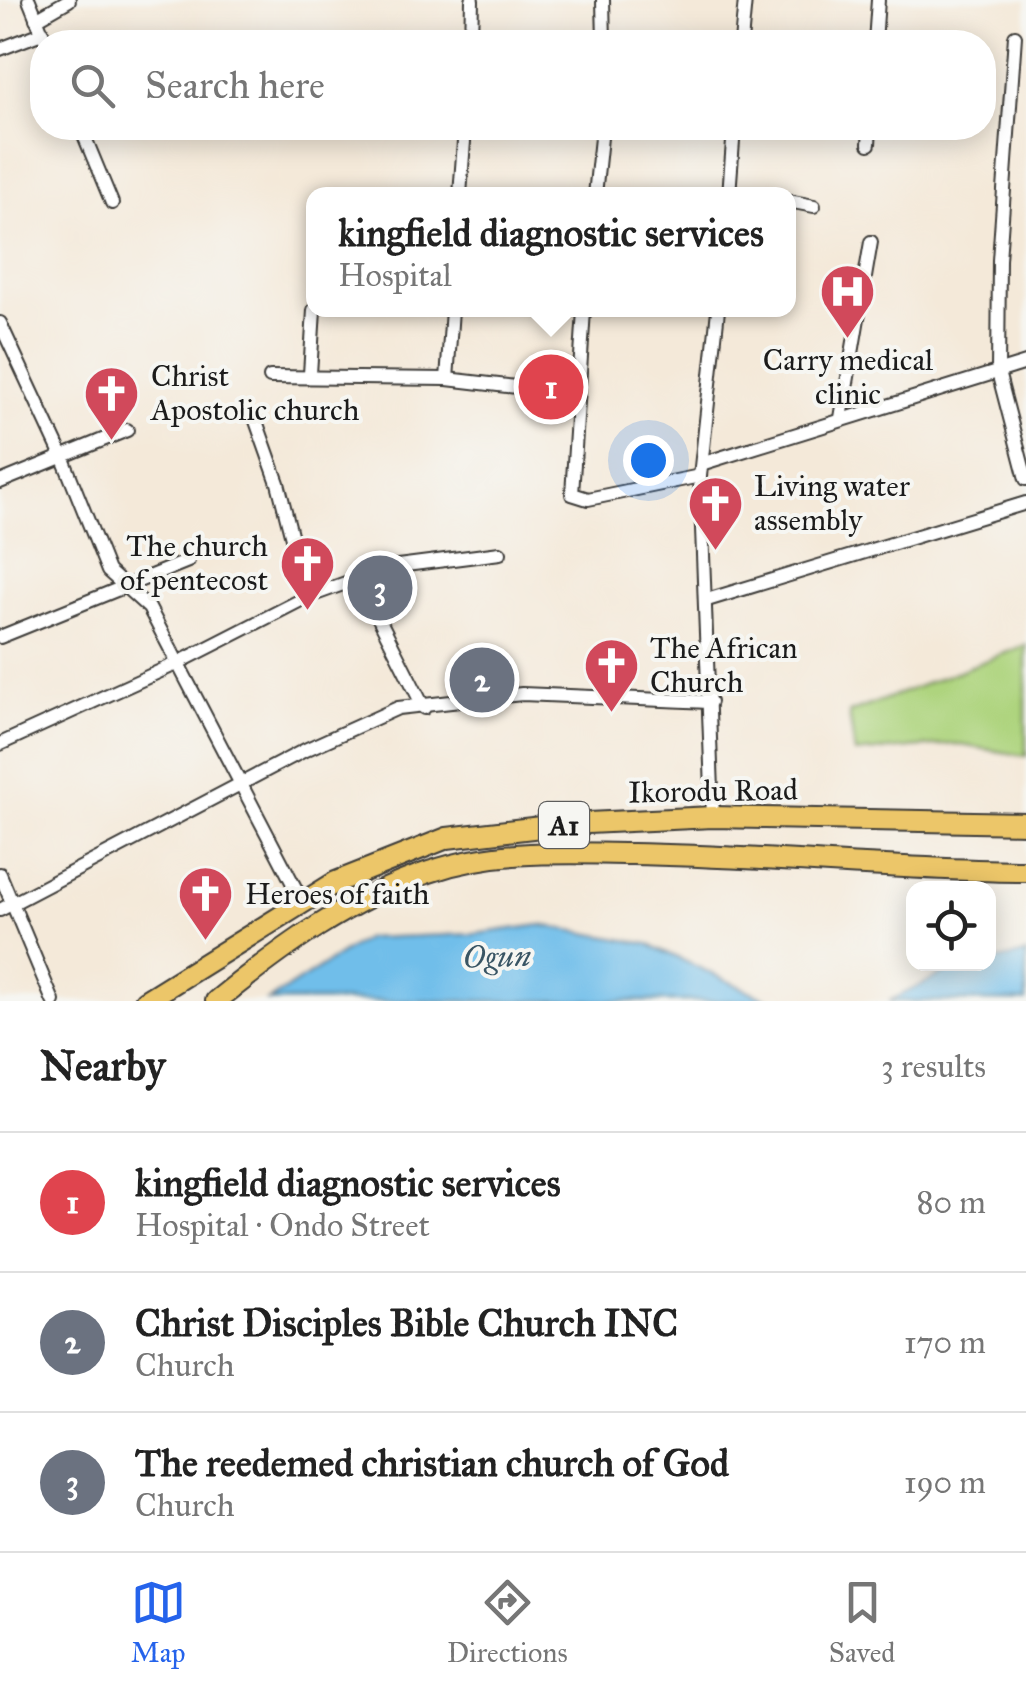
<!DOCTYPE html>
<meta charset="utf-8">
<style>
:root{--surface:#fff;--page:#f2f2f2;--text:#222;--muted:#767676;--line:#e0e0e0;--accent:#2563eb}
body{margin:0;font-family:"IM FELL Great Primer",serif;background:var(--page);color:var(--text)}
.controls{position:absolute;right:30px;bottom:30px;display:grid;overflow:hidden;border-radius:20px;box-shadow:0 5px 25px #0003}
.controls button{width:90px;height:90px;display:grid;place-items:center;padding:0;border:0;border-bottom:2px solid var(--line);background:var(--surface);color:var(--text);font:50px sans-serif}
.you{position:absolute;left:648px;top:460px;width:35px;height:35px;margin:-25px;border:8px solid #fff;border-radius:50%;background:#1a73e8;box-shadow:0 0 0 15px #1a73e833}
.badge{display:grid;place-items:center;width:65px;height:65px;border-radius:50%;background:var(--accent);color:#fff;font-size:32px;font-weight:700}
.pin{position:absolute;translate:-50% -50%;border:5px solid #fff;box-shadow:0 2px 10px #0006}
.popup{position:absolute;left:306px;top:187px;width:490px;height:130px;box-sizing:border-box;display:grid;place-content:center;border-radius:20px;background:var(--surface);filter:drop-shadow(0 2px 8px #0005);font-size:32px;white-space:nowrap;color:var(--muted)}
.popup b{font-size:38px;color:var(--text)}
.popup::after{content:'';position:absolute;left:50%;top:100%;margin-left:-20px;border:20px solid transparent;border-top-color:var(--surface)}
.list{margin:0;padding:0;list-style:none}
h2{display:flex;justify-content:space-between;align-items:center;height:130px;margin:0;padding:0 40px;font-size:42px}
h2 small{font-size:32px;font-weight:400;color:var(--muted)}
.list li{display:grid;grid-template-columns:65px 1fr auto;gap:30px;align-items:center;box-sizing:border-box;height:140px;padding:0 40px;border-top:2px solid var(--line)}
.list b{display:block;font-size:38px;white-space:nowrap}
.list p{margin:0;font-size:32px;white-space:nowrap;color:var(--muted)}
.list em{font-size:32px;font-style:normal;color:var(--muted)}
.icon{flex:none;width:55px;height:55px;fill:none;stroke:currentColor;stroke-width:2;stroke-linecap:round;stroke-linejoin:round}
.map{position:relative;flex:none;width:1026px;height:1001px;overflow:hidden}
.search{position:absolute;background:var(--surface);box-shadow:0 5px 25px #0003;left:30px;right:30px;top:30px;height:110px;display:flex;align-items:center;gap:25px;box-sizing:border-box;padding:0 35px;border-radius:40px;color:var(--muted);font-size:38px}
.sheet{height:550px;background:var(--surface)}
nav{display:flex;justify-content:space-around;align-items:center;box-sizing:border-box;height:140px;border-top:2px solid var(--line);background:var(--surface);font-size:28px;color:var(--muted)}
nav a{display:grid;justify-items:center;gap:5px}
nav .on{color:var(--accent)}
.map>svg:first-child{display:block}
.green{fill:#aed47e;stroke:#65784d;stroke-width:2.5}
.water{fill:#70beea;stroke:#466d83;stroke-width:2.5}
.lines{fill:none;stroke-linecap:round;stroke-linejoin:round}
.minor-casing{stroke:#3c3b38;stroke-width:16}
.highway-casing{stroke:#3c3b38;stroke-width:24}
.minor{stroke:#fff;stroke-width:12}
.highway{stroke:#ecc669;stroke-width:20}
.labels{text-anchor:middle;stroke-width:8;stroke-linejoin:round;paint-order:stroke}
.shield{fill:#f6f6f2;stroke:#5d5d5c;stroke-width:2.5}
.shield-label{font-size:28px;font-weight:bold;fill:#1c1c1c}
.poi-label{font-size:30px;fill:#1c1c1c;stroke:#f6f6f2;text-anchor:start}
.street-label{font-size:30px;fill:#1c1c1c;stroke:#f6f6f2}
.water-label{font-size:32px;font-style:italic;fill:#395564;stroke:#f6f6f2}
</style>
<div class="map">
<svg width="1026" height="1001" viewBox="0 0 1026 1001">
<rect width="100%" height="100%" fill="#f6f6f2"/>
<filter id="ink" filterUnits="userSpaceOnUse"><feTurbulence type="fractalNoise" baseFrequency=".01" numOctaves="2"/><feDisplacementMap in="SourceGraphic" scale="20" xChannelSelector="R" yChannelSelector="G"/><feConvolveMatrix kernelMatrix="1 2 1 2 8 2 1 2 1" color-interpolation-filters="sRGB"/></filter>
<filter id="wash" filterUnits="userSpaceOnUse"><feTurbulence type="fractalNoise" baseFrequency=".0048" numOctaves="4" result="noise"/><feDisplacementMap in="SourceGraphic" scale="40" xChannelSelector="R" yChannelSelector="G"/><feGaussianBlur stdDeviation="2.25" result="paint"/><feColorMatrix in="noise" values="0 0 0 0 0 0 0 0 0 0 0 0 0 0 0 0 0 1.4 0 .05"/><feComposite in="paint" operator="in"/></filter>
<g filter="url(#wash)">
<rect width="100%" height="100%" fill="#f4e9d9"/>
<!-- green -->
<path class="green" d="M1026 645V756L955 744 855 753 849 713Z"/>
<!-- water -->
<g class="water">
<path d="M541 925 648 944 771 1001H268L366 938 475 934Z"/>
<path d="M1026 954V1001H889L951 970Z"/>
</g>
</g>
<g filter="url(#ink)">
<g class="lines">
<defs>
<g id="minor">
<path d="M29 0 46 42"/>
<path d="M603 0 604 42"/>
<path d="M36 19 69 0"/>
<path d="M1015 36 999 260 998 372 1026 479"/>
<path d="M471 42 472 0"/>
<path d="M741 42 745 0"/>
<path d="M875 42 878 0"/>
<path d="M0 49 42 33"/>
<path d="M81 128 112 203"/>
<path d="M869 144 870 128"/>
<path d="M729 191 748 195"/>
<path d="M460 195 465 128"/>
<path d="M595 195 602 128"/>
<path d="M729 195 734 128"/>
<path d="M788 201 814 206"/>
<path d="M584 310 572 494 588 499 700 476"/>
<path d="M0 323 62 456 108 571 149 608 302 901"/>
<path d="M310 374 314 310"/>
<path d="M270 377 447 379 576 394"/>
<path d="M447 379 452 310"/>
<path d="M841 418 871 242"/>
<path d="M256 421 278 483 307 597"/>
<path d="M704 463 1026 363"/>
<path d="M0 482 127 430"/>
<path d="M359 579 424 708"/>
<path d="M707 600 1026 503"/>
<path d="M0 637 188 561"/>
<path d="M0 744 176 664 307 597 390 567 500 553"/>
<path d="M713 817 700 476 718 310"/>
<path d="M0 874 53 1001"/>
<path d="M0 910 305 750 398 708 522 694 710 702"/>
</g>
<g id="highway">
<path d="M145 1001 336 882 447 838 567 824 713 817 1026 823"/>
<path d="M216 1001C282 948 348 899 429 872 495 849 563 853 632 854 764 856 894 870 1026 871"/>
</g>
</defs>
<!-- minor casing -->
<use href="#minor" class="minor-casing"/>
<!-- highway casing -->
<use href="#highway" class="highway-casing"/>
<!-- minor -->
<use href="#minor" class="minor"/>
<!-- highway -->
<use href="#highway" class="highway"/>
</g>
</g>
<!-- icons -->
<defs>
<symbol id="hospital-pin" viewBox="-11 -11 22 30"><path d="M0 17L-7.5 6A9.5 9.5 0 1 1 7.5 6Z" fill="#d1495b" stroke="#f6f6f2"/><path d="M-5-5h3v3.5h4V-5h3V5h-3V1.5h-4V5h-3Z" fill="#fff"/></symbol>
<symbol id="church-pin" viewBox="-11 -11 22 30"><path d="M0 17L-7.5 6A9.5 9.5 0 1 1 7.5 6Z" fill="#d1495b" stroke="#f6f6f2"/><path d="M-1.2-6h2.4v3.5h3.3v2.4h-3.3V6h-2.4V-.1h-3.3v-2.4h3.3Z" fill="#fff"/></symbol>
</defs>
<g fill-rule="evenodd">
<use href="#hospital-pin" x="816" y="260" width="63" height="86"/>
<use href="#church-pin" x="80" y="362" width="63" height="86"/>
<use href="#church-pin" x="684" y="472" width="63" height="86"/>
<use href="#church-pin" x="276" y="532" width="63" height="86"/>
<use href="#church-pin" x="580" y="634" width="63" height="86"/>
<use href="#church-pin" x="174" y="862" width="63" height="86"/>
</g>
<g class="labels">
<!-- shield labels -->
<rect class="shield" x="539" y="802" width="50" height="46" rx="8"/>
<g class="shield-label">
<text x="564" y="835">A1</text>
</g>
<!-- poi labels -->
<g class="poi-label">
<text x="848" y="370" text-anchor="middle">Carry medical<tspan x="848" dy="34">clinic</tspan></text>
<text x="151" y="386">Christ<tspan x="151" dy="34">Apostolic church</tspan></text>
<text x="754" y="496">Living water<tspan x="754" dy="34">assembly</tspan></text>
<text x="268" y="556" text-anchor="end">The church<tspan x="268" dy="34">of pentecost</tspan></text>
<text x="650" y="658">The African<tspan x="650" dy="34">Church</tspan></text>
<text x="245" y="904">Heroes of faith</text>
</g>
<!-- street labels -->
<g class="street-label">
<text transform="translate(713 791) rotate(-1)" y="10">Ikorodu Road</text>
</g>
<!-- water labels -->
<g class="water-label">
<text transform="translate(497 956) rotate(-1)" y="11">Ogun</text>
</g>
</g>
</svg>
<div class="controls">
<button><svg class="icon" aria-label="locate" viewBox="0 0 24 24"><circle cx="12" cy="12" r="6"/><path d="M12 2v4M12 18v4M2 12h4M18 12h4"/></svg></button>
</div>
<div class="you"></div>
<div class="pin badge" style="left:551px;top:387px;background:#e0444e">1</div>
<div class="popup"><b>kingfield diagnostic services</b>Hospital</div>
<div class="pin badge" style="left:482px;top:680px;background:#6b7280">2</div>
<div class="pin badge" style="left:380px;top:588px;background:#6b7280">3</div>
<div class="search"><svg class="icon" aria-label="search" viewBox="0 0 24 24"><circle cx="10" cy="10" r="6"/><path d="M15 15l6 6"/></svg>Search here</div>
</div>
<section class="sheet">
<h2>Nearby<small>3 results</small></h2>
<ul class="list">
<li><span class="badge" style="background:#e0444e">1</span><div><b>kingfield diagnostic services</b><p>Hospital · Ondo Street</p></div><em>80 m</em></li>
<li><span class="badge" style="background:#6b7280">2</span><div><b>Christ Disciples Bible Church INC</b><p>Church</p></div><em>170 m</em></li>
<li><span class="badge" style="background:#6b7280">3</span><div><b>The reedemed christian church of God</b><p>Church</p></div><em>190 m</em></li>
</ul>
</section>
<nav>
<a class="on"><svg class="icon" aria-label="map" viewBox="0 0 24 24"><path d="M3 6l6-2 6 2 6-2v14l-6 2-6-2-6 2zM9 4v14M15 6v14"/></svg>Map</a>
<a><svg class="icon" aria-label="directions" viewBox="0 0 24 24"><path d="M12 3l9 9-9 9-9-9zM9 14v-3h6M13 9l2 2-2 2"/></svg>Directions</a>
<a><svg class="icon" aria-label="saved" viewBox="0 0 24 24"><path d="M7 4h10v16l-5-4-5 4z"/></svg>Saved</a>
</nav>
